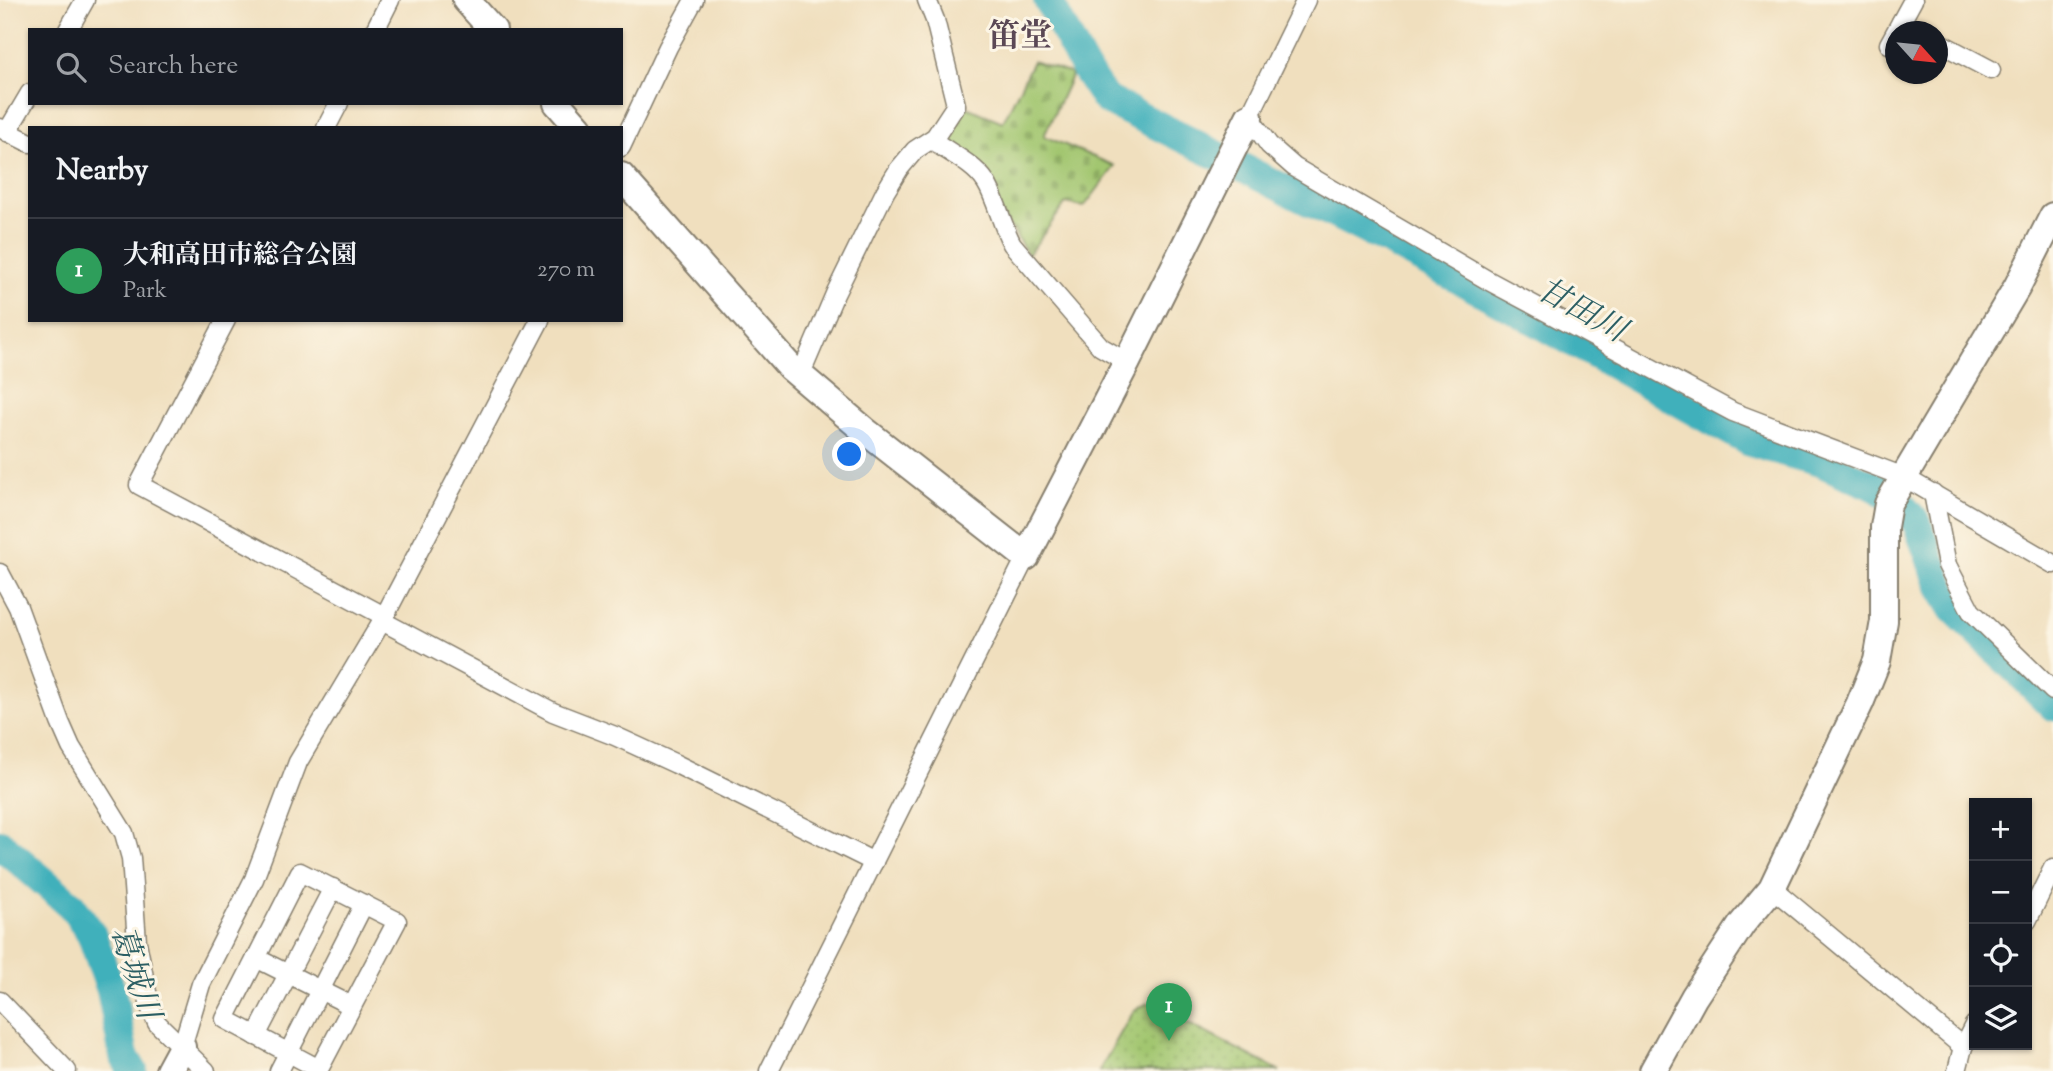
<!DOCTYPE html>
<meta charset="utf-8">
<style>
:root{--surface:#171b24;--page:#242831;--text:#f1f3f6;--muted:#9ea1a6;--line:#363941;--accent:#8c9099}
body{margin:0;font-family:"Sorts Mill Goudy","Noto Serif JP",serif;background:var(--page);color:var(--text)}
.controls{position:absolute;right:21px;bottom:21px;display:grid;overflow:hidden;border-radius:0px;box-shadow:0 2px 5px #0004}
.controls button{width:63px;height:63px;display:grid;place-items:center;padding:0;border:0;border-bottom:2px solid var(--line);background:var(--surface);color:var(--text);font:35px sans-serif}
.compass{position:absolute;left:1885px;top:21px;width:63px;height:63px;border-radius:50%;background:var(--surface);box-shadow:0 2px 5px #0004;rotate:117deg}
.you{position:absolute;left:850px;top:455px;width:24px;height:24px;margin:-18px;border:5px solid #fff;border-radius:50%;background:#1a73e8;box-shadow:0 0 0 10px #1a73e833}
.badge{display:grid;place-items:center;width:46px;height:46px;border-radius:50%;background:var(--accent);color:#fff;font-size:23px;font-weight:700}
.pin{position:absolute;translate:-50% -58px;filter:drop-shadow(0 2px 4px #0008)}
.pin::after{content:'';position:absolute;top:37px;width:24px;height:21px;background:inherit;clip-path:polygon(0 0,100% 0,50% 100%)}
.list{margin:0;padding:0;list-style:none}
h2{display:flex;justify-content:space-between;align-items:center;height:91px;margin:0;padding:0 28px;font-size:30px}
h2 small{font-size:23px;font-weight:400;color:var(--muted)}
.list li{display:grid;grid-template-columns:46px 1fr auto;gap:21px;align-items:center;box-sizing:border-box;height:105px;padding:0 28px;border-top:2px solid var(--line)}
.list b{display:block;font-size:26px;white-space:nowrap}
.list p{margin:0;font-size:23px;white-space:nowrap;color:var(--muted)}
.list em{font-size:23px;font-style:normal;color:var(--muted)}
.icon{flex:none;width:38px;height:38px;fill:none;stroke:currentColor;stroke-width:2;stroke-linecap:round;stroke-linejoin:round}
.map{position:relative;flex:none;width:2053px;height:1071px;overflow:hidden}
.search{position:absolute;background:var(--surface);box-shadow:0 2px 5px #0004;left:28px;top:28px;width:595px;height:77px;display:flex;align-items:center;gap:18px;box-sizing:border-box;padding:0 24px;border-radius:0px;color:var(--muted);font-size:26px}
.panel{position:absolute;background:var(--surface);box-shadow:0 2px 5px #0004;left:28px;top:126px;width:595px;height:196px;border-radius:0px}
.map>svg:first-child{display:block}
.cemetery{fill:url(#cemetery-stones);stroke:#5f7146;stroke-width:2}
.park{fill:url(#park-dots);stroke:#5f7146;stroke-width:2}
.lines{fill:none;stroke-linecap:round;stroke-linejoin:round}
.river{stroke:#40b0bb;stroke-width:30}
.street-casing{stroke:#867e6d;stroke-width:21}
.secondary-casing{stroke:#867e6d;stroke-width:30}
.street{stroke:#fff;stroke-width:18}
.secondary{stroke:#fff;stroke-width:26}
.labels{text-anchor:middle;stroke-width:6;stroke-linejoin:round;paint-order:stroke}
.neighbourhood-label{font-size:32px;font-weight:bold;fill:#5b4855;stroke:#fcf5e5}
.water-label{font-size:32px;font-style:italic;fill:#2c5f64;stroke:#fcf5e5}
</style>
<div class="map">
<svg width="2053" height="1071" viewBox="0 0 2053 1071">
<defs>
<pattern id="cemetery-stones" width="16" height="16" patternUnits="userSpaceOnUse" patternTransform="scale(1.75)"><rect width="16" height="16" fill="#a2c670"/><path d="M2 7V4a2 2 0 0 1 4 0v3zM10 15v-3a2 2 0 0 1 4 0v3z" fill="#8baa60"/></pattern>
<pattern id="park-dots" width="8" height="8" patternUnits="userSpaceOnUse" patternTransform="scale(1.75)"><rect width="8" height="8" fill="#a2c670"/><path d="M2 2h.1M6 6h.1" fill="none" stroke="#8baa60" stroke-width="1.8" stroke-linecap="round"/></pattern>
</defs>
<rect width="100%" height="100%" fill="#fcf5e5"/>
<filter id="ink" filterUnits="userSpaceOnUse"><feTurbulence type="fractalNoise" baseFrequency=".0143" numOctaves="2"/><feDisplacementMap in="SourceGraphic" scale="14" xChannelSelector="R" yChannelSelector="G"/><feConvolveMatrix kernelMatrix="1 2 1 2 8 2 1 2 1" color-interpolation-filters="sRGB"/></filter>
<filter id="wash" filterUnits="userSpaceOnUse"><feTurbulence type="fractalNoise" baseFrequency=".00686" numOctaves="4" result="noise"/><feDisplacementMap in="SourceGraphic" scale="28" xChannelSelector="R" yChannelSelector="G"/><feGaussianBlur stdDeviation="1.57" result="paint"/><feColorMatrix in="noise" values="0 0 0 0 0 0 0 0 0 0 0 0 0 0 0 0 0 1.4 0 .05"/><feComposite in="paint" operator="in"/></filter>
<g filter="url(#wash)">
<rect width="100%" height="100%" fill="#f0dfbe"/>
<!-- cemetery -->
<path class="cemetery" d="M1033 61 1072 74 1044 136 1115 166 1084 207 1066 203 1028 255 1012 229 944 140 964 106 1003 122Z"/>
<!-- park -->
<path class="park" d="M1148 1003 1280 1071H1099L1134 1010Z"/>
<g class="lines">
<!-- river -->
<g class="river">
<path d="M1048 0 1085 69 1105 99 1388 241 1518 311 1750 442 1820 462 1878 488 1901 505 1917 523 1942 589 1954 609 2053 706"/>
<path d="M0 844 71 905 91 933 111 990 124 1056 133 1071"/>
</g>
</g>
</g>
<g filter="url(#ink)">
<g class="lines">
<defs>
<g id="street">
<path d="M1306 0 1249 117 1269 145 1294 167 1489 281 1733 412 1904 477 2053 564"/>
<path d="M1901 22 1918 32"/>
<path d="M68 30 85 0"/>
<path d="M375 30 390 0"/>
<path d="M1938 42 1991 70"/>
<path d="M1889 44 1913 0"/>
<path d="M0 128 30 143"/>
<path d="M326 128 339 103"/>
<path d="M7 132 30 93"/>
<path d="M932 140C948 152 974 164 985 181 996 197 1001 224 1012 244L1101 347 1127 362"/>
<path d="M621 147 668 47 694 0"/>
<path d="M226 320 139 485 384 616"/>
<path d="M800 376 835 294 885 192 899 169 915 150 935 137 956 105 935 20 927 0"/>
<path d="M1933 493 1947 565 1971 611 2053 691"/>
<path d="M0 573 18 607 60 722 71 747 124 833 131 858 137 942 150 1007 157 1023 206 1071"/>
<path d="M382 621 553 712 615 736 676 764 874 862"/>
<path d="M300 872 397 921 319 1069 225 1019Z"/>
<path d="M1772 888 1963 1047"/>
<path d="M2027 921 2053 868"/>
<path d="M256 958 352 1006"/>
<path d="M0 1001 67 1071"/>
<path d="M256 1036 333 888"/>
<path d="M182 1047 201 984 254 879 298 762 382 621 540 320"/>
<path d="M279 1071 364 904"/>
<path d="M769 1071 1026 557"/>
<path d="M1957 1071 1963 1047 1974 1025"/>
</g>
<g id="secondary">
<path d="M466 0 493 30"/>
<path d="M557 103 579 128"/>
<path d="M621 176 790 367 864 430 1026 557 1127 362 1249 117"/>
<path d="M169 1071 182 1047"/>
<path d="M1653 1071 1694 997 1742 924 1772 888 1860 703 1877 661 1884 621V527L1888 504 2017 287 2053 216"/>
</g>
</defs>
<!-- street casing -->
<use href="#street" class="street-casing"/>
<!-- secondary casing -->
<use href="#secondary" class="secondary-casing"/>
<!-- street -->
<use href="#street" class="street"/>
<!-- secondary -->
<use href="#secondary" class="secondary"/>
</g>
</g>
<g class="labels">
<!-- neighbourhood labels -->
<g class="neighbourhood-label">
<text x="1020" y="46">笛堂</text>
</g>
<!-- water labels -->
<g class="water-label">
<text transform="translate(1582 309) rotate(29)" y="11">甘田川</text>
<text transform="translate(136 972) rotate(72)" y="11">葛城川</text>
</g>
</g>
</svg>
<div class="controls">
<button>+</button>
<button>−</button>
<button><svg class="icon" aria-label="locate" viewBox="0 0 24 24"><circle cx="12" cy="12" r="6"/><path d="M12 2v4M12 18v4M2 12h4M18 12h4"/></svg></button>
<button><svg class="icon" aria-label="layers" viewBox="0 0 24 24"><path d="M12 4l9 5-9 5-9-5zM3 14l9 5 9-5"/></svg></button>
</div>
<svg class="compass" viewBox="-18 -18 36 36"><path d="M0-13l5 13h-10z" fill="#e53935"/><path d="M0 13l5-13h-10z" fill="#9ea1a6"/></svg>
<div class="you"></div>
<div class="pin badge" style="left:1169px;top:1041px;background:#2e9e5b">1</div>
<div class="search"><svg class="icon" aria-label="search" viewBox="0 0 24 24"><circle cx="10" cy="10" r="6"/><path d="M15 15l6 6"/></svg>Search here</div>
<section class="panel">
<h2>Nearby<small></small></h2>
<ul class="list">
<li><span class="badge" style="background:#2e9e5b">1</span><div><b>大和高田市総合公園</b><p>Park</p></div><em>270 m</em></li>
</ul>
</section>
</div>
